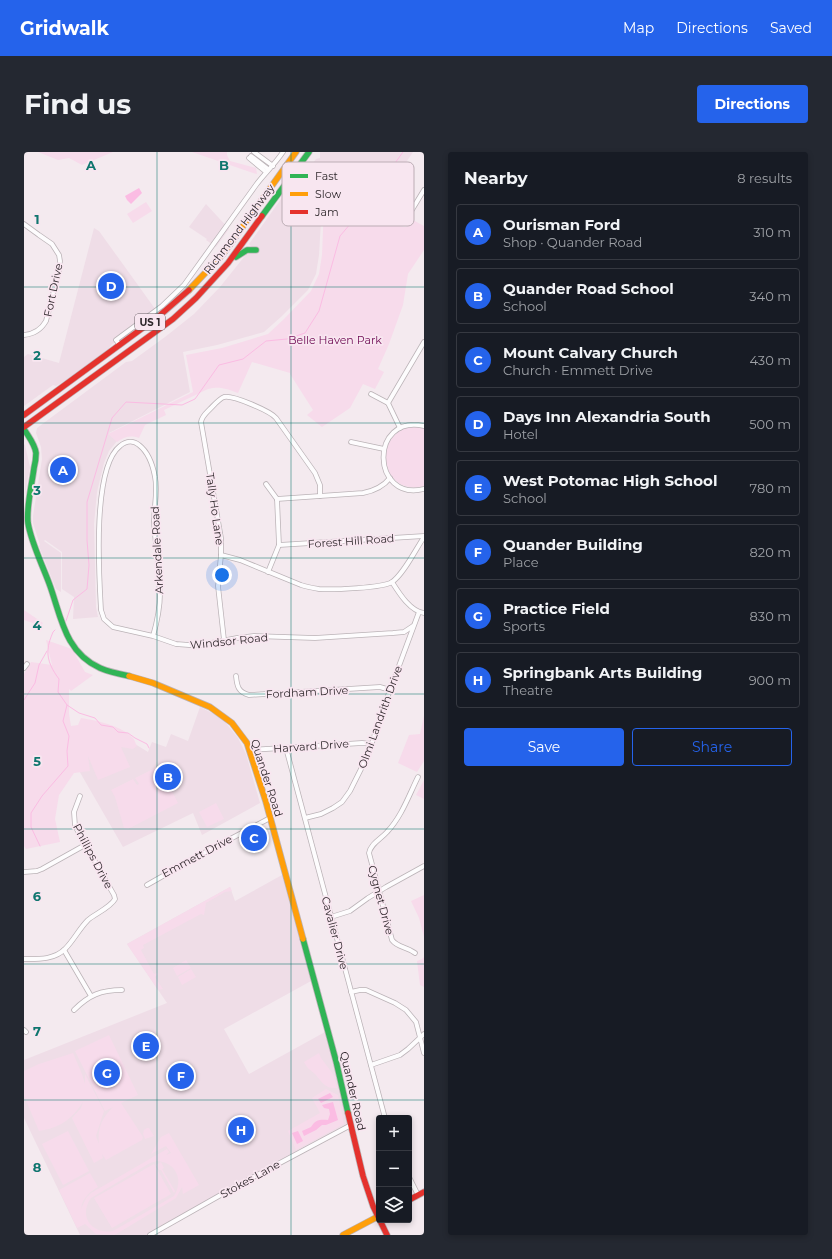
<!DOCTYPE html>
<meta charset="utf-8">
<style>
:root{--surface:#171b24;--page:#242831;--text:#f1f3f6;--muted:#9ea1a6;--line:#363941;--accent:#2563eb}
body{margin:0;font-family:Montserrat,sans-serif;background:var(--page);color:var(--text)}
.controls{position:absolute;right:12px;bottom:12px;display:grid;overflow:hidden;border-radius:4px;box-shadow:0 2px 6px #0003}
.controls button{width:36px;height:36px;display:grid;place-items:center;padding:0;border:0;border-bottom:1px solid var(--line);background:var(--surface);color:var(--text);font:20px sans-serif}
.you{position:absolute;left:198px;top:423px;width:14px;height:14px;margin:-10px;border:3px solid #fff;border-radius:50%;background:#1a73e8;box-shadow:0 0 0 6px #1a73e833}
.badge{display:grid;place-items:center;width:26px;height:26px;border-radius:50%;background:var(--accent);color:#fff;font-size:13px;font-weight:700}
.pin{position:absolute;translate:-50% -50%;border:2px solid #fff;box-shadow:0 1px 4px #0006}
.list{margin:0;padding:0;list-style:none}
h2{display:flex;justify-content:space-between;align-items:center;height:52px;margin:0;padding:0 16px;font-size:17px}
h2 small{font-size:13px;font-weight:400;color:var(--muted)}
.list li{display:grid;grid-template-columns:26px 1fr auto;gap:12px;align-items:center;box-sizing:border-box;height:56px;margin:0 8px 8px;padding:0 8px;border:1px solid var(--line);border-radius:4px}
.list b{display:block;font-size:15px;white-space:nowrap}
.list p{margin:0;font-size:13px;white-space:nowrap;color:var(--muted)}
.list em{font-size:13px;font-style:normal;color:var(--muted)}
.actions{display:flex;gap:8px;padding:12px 16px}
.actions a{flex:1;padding:9px 0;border:1px solid var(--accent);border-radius:4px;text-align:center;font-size:14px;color:var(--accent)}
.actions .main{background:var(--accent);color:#fff}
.icon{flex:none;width:22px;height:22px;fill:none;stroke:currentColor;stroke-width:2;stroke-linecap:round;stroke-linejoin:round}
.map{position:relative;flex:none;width:400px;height:1083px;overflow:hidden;border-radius:4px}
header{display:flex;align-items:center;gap:24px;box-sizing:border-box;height:56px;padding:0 20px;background:var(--accent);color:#fff}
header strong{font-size:19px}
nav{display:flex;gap:22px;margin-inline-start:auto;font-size:14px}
.intro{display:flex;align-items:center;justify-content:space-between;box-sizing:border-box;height:96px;padding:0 24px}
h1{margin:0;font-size:28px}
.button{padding:10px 18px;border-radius:4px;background:var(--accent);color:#fff;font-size:14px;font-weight:700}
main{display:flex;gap:24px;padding:0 24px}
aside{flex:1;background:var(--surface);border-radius:4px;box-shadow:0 2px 6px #0003}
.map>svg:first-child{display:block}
.built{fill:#efdde7}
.green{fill:#f7dbeb;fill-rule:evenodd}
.water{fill:#fbbce3}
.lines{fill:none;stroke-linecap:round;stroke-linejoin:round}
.stream{stroke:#fbbce3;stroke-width:1}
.street-casing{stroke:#bbb3b7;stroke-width:5.5}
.fast-casing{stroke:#bbb3b7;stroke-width:7}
.slow-casing{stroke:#bbb3b7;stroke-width:7}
.jam-casing{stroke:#bbb3b7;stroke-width:7}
.street{stroke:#fdfcfd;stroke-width:4}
.fast{stroke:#30b455;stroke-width:5.5}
.slow{stroke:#ff9f0a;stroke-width:5.5}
.jam{stroke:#e5322d;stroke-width:5.5}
.grid{fill:none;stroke:#0f766e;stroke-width:1;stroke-opacity:0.55}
.labels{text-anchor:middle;stroke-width:3.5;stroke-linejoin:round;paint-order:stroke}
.shield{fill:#f8e6f0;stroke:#6b6167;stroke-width:1}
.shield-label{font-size:10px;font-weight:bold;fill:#2f282c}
.street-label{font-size:11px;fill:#2f282c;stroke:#f8e6f0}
.park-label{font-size:11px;fill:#700c55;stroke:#f8e6f0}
.key{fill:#f8e6f0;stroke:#bcadb5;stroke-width:1}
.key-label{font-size:11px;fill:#2f282c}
.grid-label{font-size:13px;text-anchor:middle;font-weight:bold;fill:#0f766e;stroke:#f8e6f0;stroke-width:3.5;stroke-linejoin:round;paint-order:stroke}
</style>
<header>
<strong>Gridwalk</strong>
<nav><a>Map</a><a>Directions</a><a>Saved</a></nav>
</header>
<div class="intro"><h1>Find us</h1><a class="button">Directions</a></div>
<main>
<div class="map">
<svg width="400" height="1083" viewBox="0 0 400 1083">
<rect width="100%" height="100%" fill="#f4eaef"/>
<!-- built -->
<g class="built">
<path d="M296 0H389L365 36 355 56 298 36V51L295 103 292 122 284 138 258 164 240 180 193 193 159 200 166 240 85 281 93 289 85 299 80 311 73 340 70 372 72 455 74 465 49 467 50 445 38 437V400L21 388 20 389 37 401V440L32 437 15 394 16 393 9 371V364L18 307 17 295 12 281 13 276 102 210 108 209 141 185 170 162 196 135 228 95 225 92 267 33 274 26 286 11H289L292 7 296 6Z"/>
<path d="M182 52 205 77 192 95 182 88 183 87 165 75Z"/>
<path d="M70 76 75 79 134 161 94 192 92 190 88 192 83 199 54 221 32 234 29 233 0 254V205L4 202 35 211Z"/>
<path d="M0 292 1 293 6 315 1 343Z"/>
<path d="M176 555 190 562 201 570 214 586 222 602 236 651 178 683 169 661 99 695 46 603 80 573 124 600 128 590 142 595 147 582 164 589Z"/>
<path d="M258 723 287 829 200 877 225 922 301 880 310 911 325 973 125 1083H56L0 966V908L143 851 103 792 206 735 211 749Z"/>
</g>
<!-- green -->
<g class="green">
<path d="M14 0H89L58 13 45 6 34 8Z"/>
<path d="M168 0H203V3L206 9 232 16 233 22 229 21Z"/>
<path d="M300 36 358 55 365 39 376 46 388 52 380 64 375 69 376 74 382 75 385 72 387 67 400 74V98L384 122 379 153 365 192 354 217 360 220 351 237 339 232 326 256 298 275 283 263 289 258 266 222V221L228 210 214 241C203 237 196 234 184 237L140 258 142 263 121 273 115 286C106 283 100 285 93 290L84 282 169 240 162 203 198 196 244 182 260 167 287 139 295 122 298 103 300 53Z"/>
<path d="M122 50 128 59 109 71 103 62Z"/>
<path d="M384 275H396L400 276V334C363 345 343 291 384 275Z"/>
<path d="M0 458 19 471 17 474 0 468Z"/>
<path d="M22 488 48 497 61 520 69 523 47 539 45 537V562L47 574 54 573 57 566C74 569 96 573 109 586 111 588 111 591 113 594L109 597 97 595 106 615 74 628 64 604 66 619 50 621 35 643 31 667 36 690 2 697 0 694V522L7 510 28 513Z"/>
<path d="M400 564V609L393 620 374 611 385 583 396 582Z"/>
<path d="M135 614 154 651 104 677 100 676 91 645 87 638 109 627 113 633 115 632 111 626Z"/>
<path d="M400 628V647L392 643Z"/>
<path d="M192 651 200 667 183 675 175 660Z"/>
<path d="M206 735 208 739 201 740 182 751 180 763 177 762 119 793 120 796 117 798 130 822 133 821 134 822 131 825 139 837 134 838 103 792Z"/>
<path d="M400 743V785L395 766 387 749Z"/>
<path d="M400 805V835L396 833 393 809 398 807Z"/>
<path d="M162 808 167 816 153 824 149 816Z"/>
<path d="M167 817 172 825 158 833 154 825Z"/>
<path d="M85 883 114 943 97 951 119 985 118 988 82 1008 78 1002 79 1006 70 1011 48 966 57 956 59 950C48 967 36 976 15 979L0 944V919L15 912 49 901 58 922 61 932V922L80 959 72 984 75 992C73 976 78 966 89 955L81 959 51 899Z"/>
<path d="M295 901 297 906 309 922 313 936C301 937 298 930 291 922 286 917 284 918 280 910Z"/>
<path d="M302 937 314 943 320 972 272 998 264 979 296 961 288 946Z"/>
<path d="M123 976H125L130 984 121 987 119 982 120 978Z"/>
<path d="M44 979 65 1019 39 1033 18 992Z"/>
<path d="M145 981 175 1033 159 1042 158 1035 152 1046 94 1081 90 1083 72 1082 61 1072 53 1076 35 1038 66 1021 74 1035C65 1040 58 1047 57 1057L62 1046 67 1041 143 997 145 1000 142 1003 147 1001 142 994 127 1002 137 985ZM133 1009C152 1010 160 1028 150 1044L89 1079C68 1083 54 1064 67 1046L126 1011Z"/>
<path d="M137 1010 140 1016 138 1017 151 1039 150 1041 137 1018H135L132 1013Z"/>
<path d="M130 1012 147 1042 88 1076 70 1046Z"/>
</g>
<!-- water -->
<g class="water">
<path d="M115 36 118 41 107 52 103 48 101 44Z"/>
<path d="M306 941 309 945 297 951 294 947Z"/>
<path d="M309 950 314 968 302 973H298L292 978 280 984 278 979 287 975C291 968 296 967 304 968L306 962 305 957 300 956 298 953Z"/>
<path d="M274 979 279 989 273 992 268 981Z"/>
</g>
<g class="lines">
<!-- stream -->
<g class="stream">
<path d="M42 469 49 448 63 437 65 413 63 388V350L88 266 102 250 158 253 171 247 195 213 219 207 242 189 263 187 281 181 295 159 316 84 333 64 379 0"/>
<path d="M0 548 11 531 15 513 23 499"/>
<path d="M43 553 55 561 71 566 77 573 89 575 94 580 104 581 111 586 123 592 125 596"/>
<path d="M16 694 7 675V661L18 644 44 614 43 599 45 584 39 569 43 553 34 540 35 527C29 519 23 509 24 498 24 492 27 485 29 480L31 478"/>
</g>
<defs>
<g id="street">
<path d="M230 0 249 14"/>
<path d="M227 4 244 17"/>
<path d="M225 6 242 20"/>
<path d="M380 71 400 38"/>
<path d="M0 72 15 83 28 92 35 103 36 109 35 119 22 169C17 178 10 182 0 183"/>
<path d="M96 193 92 188 138 154 160 133 232 33C241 21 251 12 259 0"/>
<path d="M347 242 364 251 376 276"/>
<path d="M364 251 400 190"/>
<path d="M400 274C345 262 347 350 400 337"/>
<path d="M327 290 360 297"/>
<path d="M242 332 253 347"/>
<path d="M253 347 339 341C349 339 359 335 366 326"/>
<path d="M255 393 400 384"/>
<path d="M197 403 216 408 277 433C283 435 289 436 295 437 307 438 359 436 368 430 379 423 392 397 400 385"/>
<path d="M244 420 255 393 253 347"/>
<path d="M368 430C375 441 386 459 400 461"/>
<path d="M129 484C133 470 136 457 136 442 137 418 131 394 130 370 130 355 134 339 131 325 129 314 124 300 115 293 109 288 102 289 96 294 68 316 75 423 77 458L80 467 89 475 129 484 152 492 165 493H177L213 486 230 484 291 486 369 481 380 480 389 474"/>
<path d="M200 488 194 434 197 403V386L177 270C178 264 182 261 186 257 190 253 195 247 200 245 209 243 246 259 252 266L291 321 296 333V344"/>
<path d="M0 516 3 512"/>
<path d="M212 524C213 534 214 540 225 543L356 535 366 538"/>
<path d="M262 596 361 966"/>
<path d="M225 598 338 591 348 592"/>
<path d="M281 666 297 662 309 656 318 650 326 639 344 603 359 557 395 460"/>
<path d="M0 720 13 719 18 717 61 693"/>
<path d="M123 733 174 704 246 666"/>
<path d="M307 765 326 759 344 746 362 735 400 714"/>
<path d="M40 798 67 844"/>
<path d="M391 801C382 794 374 796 368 788L345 701C347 691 357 687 363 680 378 664 385 643 394 625"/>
<path d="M0 807C14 807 30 808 41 797 50 788 55 777 64 768 71 762 87 755 91 747L90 743 51 674 50 660 56 644"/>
<path d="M327 840 336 838H342L371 851 382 858 392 870 400 901"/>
<path d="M50 858C65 843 77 838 98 838"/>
<path d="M0 878 2 880"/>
<path d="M347 913 376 903 384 897 400 882"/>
<path d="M385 1025 394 1043"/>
<path d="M126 1083 209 1036 327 973"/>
</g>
<g id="fast">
<path d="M238 64 285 0"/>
<path d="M212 105 223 98H232"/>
<path d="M0 277C4 284 11 292 12 301 12 306 11 312 10 316 8 332 2 356 4 371 7 390 18 412 25 431 37 463 40 500 76 516 85 520 95 522 105 524"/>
<path d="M279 787 312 909 324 961"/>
</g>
<g id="slow">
<path d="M165 138 199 102 272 0"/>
<path d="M105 524 129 531 186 555 208 571 223 591 242 650 279 787"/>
<path d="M319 1083 355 1064"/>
</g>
<g id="jam">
<path d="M0 263 135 164 165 138"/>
<path d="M0 275 149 167 172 146 204 111 238 64"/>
<path d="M324 961 339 1024 349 1054 363 1083"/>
<path d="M385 1048 400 1040"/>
</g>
</defs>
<!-- street casing -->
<use href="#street" class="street-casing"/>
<!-- fast casing -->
<use href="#fast" class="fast-casing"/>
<!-- slow casing -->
<use href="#slow" class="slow-casing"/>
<!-- jam casing -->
<use href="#jam" class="jam-casing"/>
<!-- street -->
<use href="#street" class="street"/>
<!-- fast -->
<use href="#fast" class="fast"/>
<!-- slow -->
<use href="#slow" class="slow"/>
<!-- jam -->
<use href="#jam" class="jam"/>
</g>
<!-- grid -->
<path class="grid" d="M133 0V1083M267 0V1083M0 135H400M0 271H400M0 406H400M0 542H400M0 677H400M0 812H400M0 948H400"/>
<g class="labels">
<!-- shield labels -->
<rect class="shield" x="111" y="162" width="30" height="16" rx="3"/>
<g class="shield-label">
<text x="126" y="174">US 1</text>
</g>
<!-- street labels -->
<g class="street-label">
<text transform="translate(215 77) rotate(-53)" y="4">Richmond Highway</text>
<text transform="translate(29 138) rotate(-78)" y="4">Fort Drive</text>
<text transform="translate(191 357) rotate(82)" y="4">Tally Ho Lane</text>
<text transform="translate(327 389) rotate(-4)" y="4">Forest Hill Road</text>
<text transform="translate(133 398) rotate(-93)" y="4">Arkendale Road</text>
<text transform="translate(205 489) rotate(-6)" y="4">Windsor Road</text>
<text transform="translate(283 540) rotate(-3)" y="4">Fordham Drive</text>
<text transform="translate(356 565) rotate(-70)" y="4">Olmi Landrith Drive</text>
<text transform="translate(287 594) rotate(-4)" y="4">Harvard Drive</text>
<text transform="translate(243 626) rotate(72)" y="4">Quander Road</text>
<text transform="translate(69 704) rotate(62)" y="4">Phillips Drive</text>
<text transform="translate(173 704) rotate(-28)" y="4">Emmett Drive</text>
<text transform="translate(357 748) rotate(75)" y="4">Cygnet Drive</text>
<text transform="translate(311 781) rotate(75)" y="4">Cavalier Drive</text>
<text transform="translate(329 939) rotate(77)" y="4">Quander Road</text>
<text transform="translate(226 1027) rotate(-29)" y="4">Stokes Lane</text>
</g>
<!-- park labels -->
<g class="park-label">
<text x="311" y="192">Belle Haven Park</text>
</g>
</g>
<!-- legend -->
<rect x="258" y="10" width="132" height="64" rx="6" class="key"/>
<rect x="266" y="22" width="18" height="4" fill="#30b455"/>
<rect x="266" y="40" width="18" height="4" fill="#ff9f0a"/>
<rect x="266" y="58" width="18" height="4" fill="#e5322d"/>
<g class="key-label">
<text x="291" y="28">Fast</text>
<text x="291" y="46">Slow</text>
<text x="291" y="64">Jam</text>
</g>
<g class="grid-label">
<text x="67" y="18">A</text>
<text x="200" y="18">B</text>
<text x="13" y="72">1</text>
<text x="13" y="208">2</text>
<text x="13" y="343">3</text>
<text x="13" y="478">4</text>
<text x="13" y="614">5</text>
<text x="13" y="749">6</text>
<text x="13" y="884">7</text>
<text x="13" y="1020">8</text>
</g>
</svg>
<div class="controls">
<button>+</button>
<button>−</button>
<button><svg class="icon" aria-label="layers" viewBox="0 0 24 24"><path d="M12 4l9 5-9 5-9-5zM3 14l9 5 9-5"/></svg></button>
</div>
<div class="you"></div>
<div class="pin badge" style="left:39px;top:318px">A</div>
<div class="pin badge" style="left:144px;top:625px">B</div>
<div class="pin badge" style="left:230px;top:686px">C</div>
<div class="pin badge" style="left:87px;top:134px">D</div>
<div class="pin badge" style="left:122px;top:894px">E</div>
<div class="pin badge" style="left:157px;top:924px">F</div>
<div class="pin badge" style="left:83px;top:921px">G</div>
<div class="pin badge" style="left:217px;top:978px">H</div>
</div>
<aside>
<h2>Nearby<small>8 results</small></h2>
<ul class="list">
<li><span class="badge">A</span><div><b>Ourisman Ford</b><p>Shop · Quander Road</p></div><em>310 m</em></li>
<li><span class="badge">B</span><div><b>Quander Road School</b><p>School</p></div><em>340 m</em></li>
<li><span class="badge">C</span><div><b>Mount Calvary Church</b><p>Church · Emmett Drive</p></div><em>430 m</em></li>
<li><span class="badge">D</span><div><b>Days Inn Alexandria South</b><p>Hotel</p></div><em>500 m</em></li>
<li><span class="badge">E</span><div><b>West Potomac High School</b><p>School</p></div><em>780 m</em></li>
<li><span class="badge">F</span><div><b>Quander Building</b><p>Place</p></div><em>820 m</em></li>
<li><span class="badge">G</span><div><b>Practice Field</b><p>Sports</p></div><em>830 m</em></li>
<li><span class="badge">H</span><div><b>Springbank Arts Building</b><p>Theatre</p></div><em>900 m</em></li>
</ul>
<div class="actions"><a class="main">Save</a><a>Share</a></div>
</aside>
</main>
